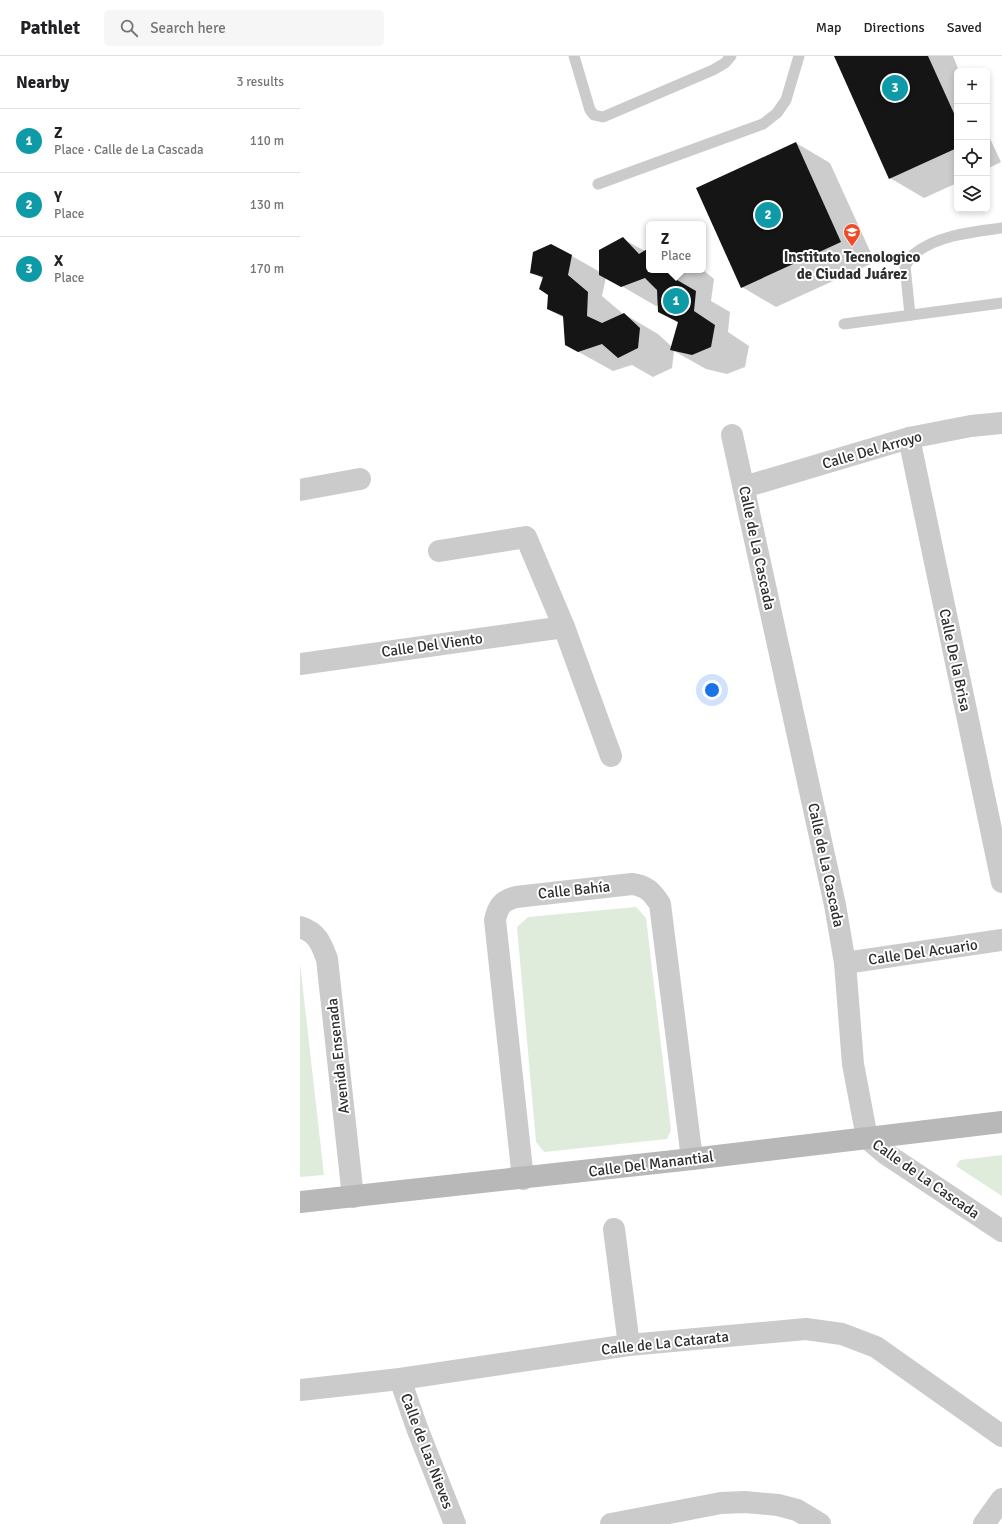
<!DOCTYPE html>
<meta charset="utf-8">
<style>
:root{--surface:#fff;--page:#f6f6f6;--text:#202124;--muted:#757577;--line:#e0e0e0;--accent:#2563eb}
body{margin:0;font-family:Signika,sans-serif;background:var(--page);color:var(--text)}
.controls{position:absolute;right:12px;top:12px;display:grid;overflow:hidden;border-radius:6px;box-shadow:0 2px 6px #0003}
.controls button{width:36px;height:36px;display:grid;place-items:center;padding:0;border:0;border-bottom:1px solid var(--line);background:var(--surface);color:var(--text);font:20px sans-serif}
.you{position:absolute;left:412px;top:634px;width:14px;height:14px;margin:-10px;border:3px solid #fff;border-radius:50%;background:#1a73e8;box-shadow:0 0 0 6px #1a73e833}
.badge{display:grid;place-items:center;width:26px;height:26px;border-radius:50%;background:var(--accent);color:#fff;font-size:13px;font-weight:700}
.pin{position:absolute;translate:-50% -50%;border:2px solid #fff;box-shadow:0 1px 4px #0006}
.popup{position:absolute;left:346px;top:165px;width:60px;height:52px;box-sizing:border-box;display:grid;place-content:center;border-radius:6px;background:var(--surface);filter:drop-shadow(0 1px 3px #0005);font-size:13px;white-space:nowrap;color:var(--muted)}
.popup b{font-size:15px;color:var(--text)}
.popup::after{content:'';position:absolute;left:50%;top:100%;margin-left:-8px;border:8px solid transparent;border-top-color:var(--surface)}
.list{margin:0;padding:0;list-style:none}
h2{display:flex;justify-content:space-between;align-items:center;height:52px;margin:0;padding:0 16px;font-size:17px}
h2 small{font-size:13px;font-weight:400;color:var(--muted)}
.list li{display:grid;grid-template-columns:26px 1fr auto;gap:12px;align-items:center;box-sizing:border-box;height:64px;padding:0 16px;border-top:1px solid var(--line)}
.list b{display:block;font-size:15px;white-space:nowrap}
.list p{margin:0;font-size:13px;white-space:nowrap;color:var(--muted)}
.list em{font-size:13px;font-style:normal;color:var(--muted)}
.icon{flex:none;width:22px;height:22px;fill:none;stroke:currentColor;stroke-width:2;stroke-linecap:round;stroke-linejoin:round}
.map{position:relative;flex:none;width:702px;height:1468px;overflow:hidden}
header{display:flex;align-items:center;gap:24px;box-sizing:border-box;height:56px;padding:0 20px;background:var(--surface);border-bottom:1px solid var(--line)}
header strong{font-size:19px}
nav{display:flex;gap:22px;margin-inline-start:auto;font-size:14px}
.search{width:280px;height:36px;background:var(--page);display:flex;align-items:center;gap:10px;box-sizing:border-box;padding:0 14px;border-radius:6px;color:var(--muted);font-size:15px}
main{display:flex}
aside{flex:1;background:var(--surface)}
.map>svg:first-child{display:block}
.green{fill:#e0ecdb}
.shadow{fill:#0003;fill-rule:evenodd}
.building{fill:#151515}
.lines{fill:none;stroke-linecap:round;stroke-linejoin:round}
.lane{stroke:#cbcbcb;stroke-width:11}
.street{stroke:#cbcbcb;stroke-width:22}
.secondary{stroke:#b8b8b8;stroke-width:22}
.labels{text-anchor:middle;stroke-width:4;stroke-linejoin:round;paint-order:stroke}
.poi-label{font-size:15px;font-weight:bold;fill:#2e2e2e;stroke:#fff}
.street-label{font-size:15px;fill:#2e2e2e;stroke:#fff}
</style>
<header>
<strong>Pathlet</strong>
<div class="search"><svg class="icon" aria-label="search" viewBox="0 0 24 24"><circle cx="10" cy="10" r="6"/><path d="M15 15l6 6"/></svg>Search here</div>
<nav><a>Map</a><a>Directions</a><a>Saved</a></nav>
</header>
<main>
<aside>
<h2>Nearby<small>3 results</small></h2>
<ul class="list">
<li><span class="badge" style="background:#0f9aa8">1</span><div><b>Z</b><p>Place · Calle de La Cascada</p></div><em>110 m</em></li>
<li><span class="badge" style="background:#0f9aa8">2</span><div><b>Y</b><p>Place</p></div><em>130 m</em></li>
<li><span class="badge" style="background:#0f9aa8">3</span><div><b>X</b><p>Place</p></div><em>170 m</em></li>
</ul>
</aside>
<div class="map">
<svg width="702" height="1468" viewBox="0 0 702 1468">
<rect width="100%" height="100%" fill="#fff"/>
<!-- green -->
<g class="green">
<path d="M336 851 346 862 371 1074 367 1083 244 1096 236 1086 217 871 228 861Z"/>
<path d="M0 907 24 1119 0 1121Z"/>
<path d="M702 1099V1140L656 1110 660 1104Z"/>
</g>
<!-- shadow -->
<g class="shadow">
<path d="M535 0H653L659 15H657V127L624 142 590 122Z"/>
<path d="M687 76 701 106 687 113Z"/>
<path d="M496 87 530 107 575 206 476 251 442 231Z"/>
<path d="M323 183 345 195 349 194V214H403L414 223 411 245 430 256 428 276 449 290 445 311 427 318 406 313 374 295 372 312 353 321 332 309 313 315 266 289 264 262 248 253 249 238 243 223 232 216 272 200 300 216ZM306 221 356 250 358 249 359 255 379 267 372 291 358 278 324 258 322 259V257L302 240Z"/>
</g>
<!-- building -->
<g class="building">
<path d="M534 0H628L657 64V92L589 123Z"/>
<path d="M496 86 541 186 441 232 396 132Z"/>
<path d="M323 181 339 198 349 192V214H378L377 224 396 235 394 255 415 269 411 291 392 299 370 294 378 266 358 256 357 234 345 222 321 231 299 219V194Z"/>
<path d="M251 188 272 199 268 219 288 236 287 260 302 267 324 257 340 272 338 292 318 302 302 288 278 296 265 289 263 260 247 253 248 239 239 233 243 221 230 217 233 196Z"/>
</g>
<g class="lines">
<!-- lane -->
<g class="lane">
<path d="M274 0 290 54 294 59 303 61 413 14 425 7 431 0"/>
<path d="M298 128 463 68 477 57 486 44 499 0"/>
<path d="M610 259 605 210C608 206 610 201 614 198 638 179 672 176 702 172"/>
<path d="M544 268 702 247"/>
</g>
<!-- street -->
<g class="street">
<path d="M432 379 535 849 545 907 553 1008 567 1082 586 1098 702 1175"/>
<path d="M609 382 702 826"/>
<path d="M444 431 609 382 671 370 702 367"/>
<path d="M0 434 60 423"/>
<path d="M139 495 226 481 264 571 311 700"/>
<path d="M0 608 264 571"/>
<path d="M0 871C17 876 21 887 27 903L53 1141"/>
<path d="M545 907 702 884"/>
<path d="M223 1123 195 864C198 850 202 845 216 841L332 828C347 830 352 836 360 848L392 1103"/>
<path d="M314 1173 329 1289"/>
<path d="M100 1323 117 1372 155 1468"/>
<path d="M0 1334 100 1323 329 1289 506 1273 542 1278 576 1291 702 1380"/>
<path d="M311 1468 421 1447 445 1446 478 1449 497 1454 520 1468"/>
<path d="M684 1468 702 1443"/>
</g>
<!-- secondary -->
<path class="secondary" d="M0 1146 392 1103 702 1066"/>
</g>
<!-- icons -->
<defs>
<symbol id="university-pin" viewBox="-11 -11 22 30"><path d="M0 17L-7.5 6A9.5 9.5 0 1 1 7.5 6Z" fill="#ef4b27" stroke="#fff"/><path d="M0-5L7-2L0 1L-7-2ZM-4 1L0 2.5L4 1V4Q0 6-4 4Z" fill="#fff"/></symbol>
</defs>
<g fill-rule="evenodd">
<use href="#university-pin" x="542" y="166" width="20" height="27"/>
</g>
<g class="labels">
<!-- poi labels -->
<g class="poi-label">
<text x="552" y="206">Instituto Tecnologico<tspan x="552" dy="17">de Ciudad Juárez</tspan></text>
</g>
<!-- street labels -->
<g class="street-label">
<text transform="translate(572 394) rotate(-16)" y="5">Calle Del Arroyo</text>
<text transform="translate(457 492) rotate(78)" y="5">Calle de La Cascada</text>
<text transform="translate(132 589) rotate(-8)" y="5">Calle Del Viento</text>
<text transform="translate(655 604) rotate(78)" y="5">Calle De la Brisa</text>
<text transform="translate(526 809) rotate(78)" y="5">Calle de La Cascada</text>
<text transform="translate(274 834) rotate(-6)" y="5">Calle Bahía</text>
<text transform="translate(623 896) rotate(-8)" y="5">Calle Del Acuario</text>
<text transform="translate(38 1000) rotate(-96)" y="5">Avenida Ensenada</text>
<text transform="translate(351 1108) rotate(-7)" y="5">Calle Del Manantial</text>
<text transform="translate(626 1123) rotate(35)" y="5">Calle de La Cascada</text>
<text transform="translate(365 1287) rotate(-6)" y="5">Calle de La Catarata</text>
<text transform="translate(127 1395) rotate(69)" y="5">Calle de Las Nieves</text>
</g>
</g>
</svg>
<div class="controls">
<button>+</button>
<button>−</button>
<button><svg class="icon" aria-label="locate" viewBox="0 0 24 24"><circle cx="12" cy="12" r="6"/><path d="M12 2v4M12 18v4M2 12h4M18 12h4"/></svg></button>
<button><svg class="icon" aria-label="layers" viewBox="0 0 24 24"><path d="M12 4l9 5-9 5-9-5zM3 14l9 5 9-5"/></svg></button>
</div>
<div class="you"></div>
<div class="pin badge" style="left:376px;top:245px;background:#0f9aa8">1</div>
<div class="popup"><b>Z</b>Place</div>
<div class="pin badge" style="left:468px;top:159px;background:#0f9aa8">2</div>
<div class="pin badge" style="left:595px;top:32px;background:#0f9aa8">3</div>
</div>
</main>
